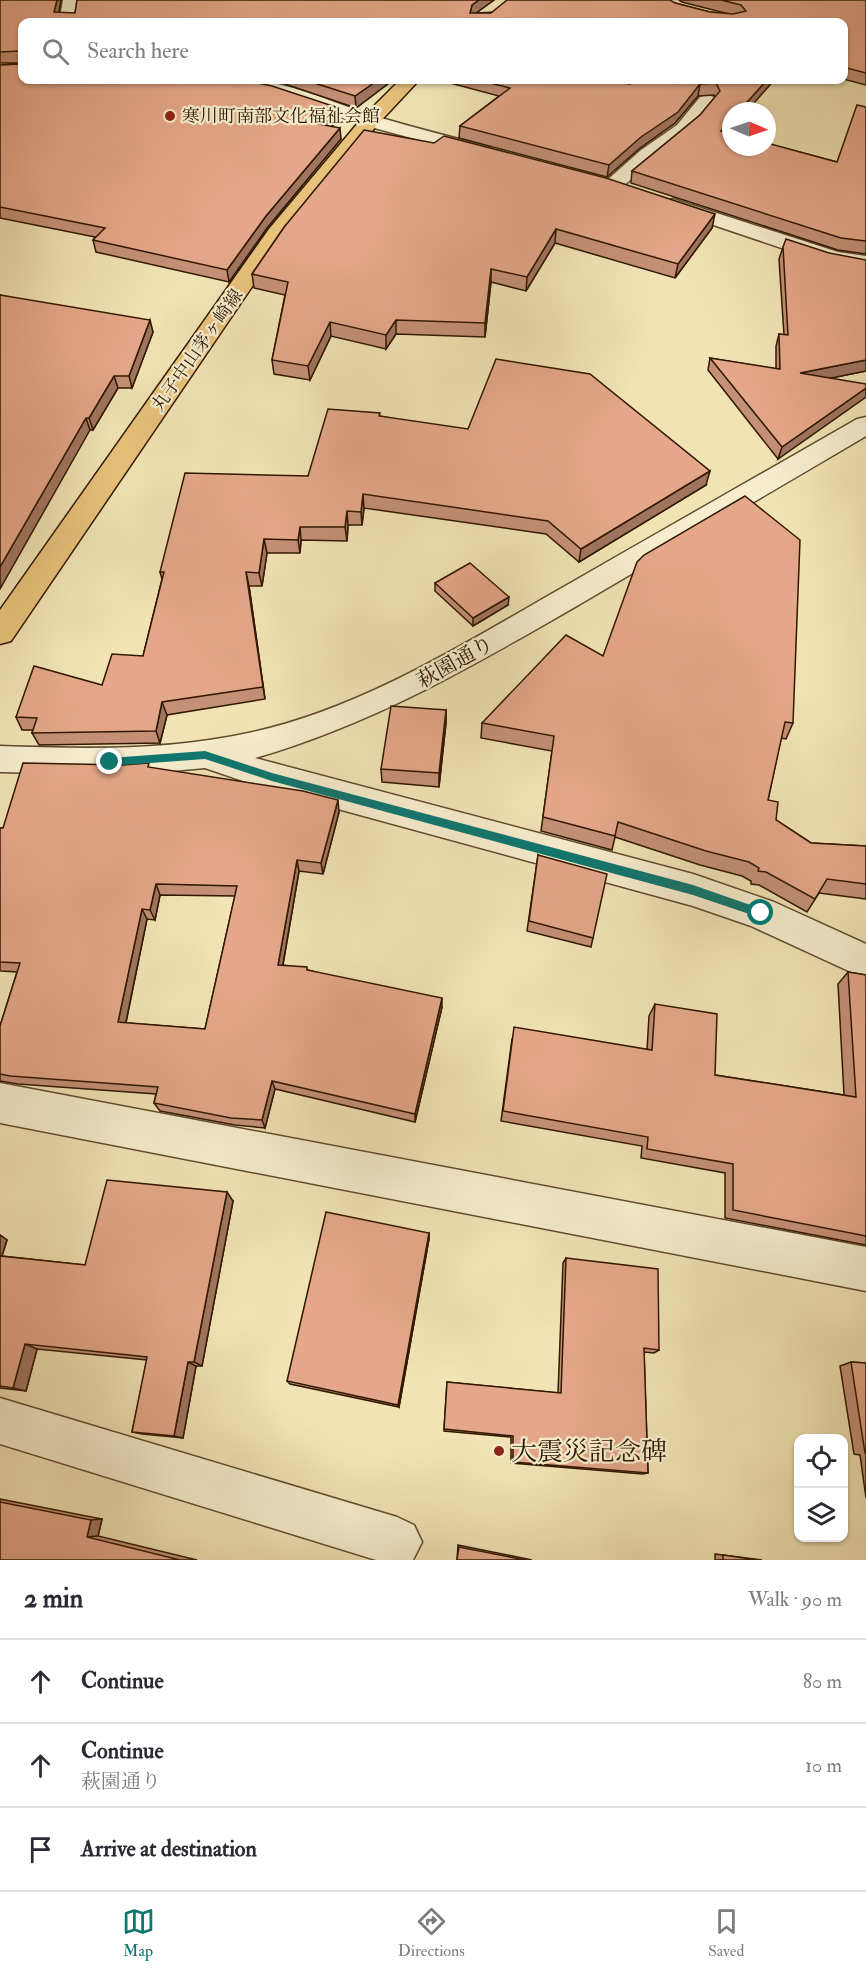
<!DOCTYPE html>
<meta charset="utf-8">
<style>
:root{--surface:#fff;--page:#f2f2f3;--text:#2b2b33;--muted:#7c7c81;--line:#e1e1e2;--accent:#0f766e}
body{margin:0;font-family:"IM FELL Double Pica","Noto Serif JP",serif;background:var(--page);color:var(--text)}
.controls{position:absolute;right:18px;bottom:18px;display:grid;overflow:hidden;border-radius:12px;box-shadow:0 2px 4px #0004}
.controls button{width:54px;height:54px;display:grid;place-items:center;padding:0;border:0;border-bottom:2px solid var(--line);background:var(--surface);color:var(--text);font:30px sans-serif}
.compass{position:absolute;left:722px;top:102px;width:54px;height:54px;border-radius:50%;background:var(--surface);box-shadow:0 2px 4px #0004;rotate:92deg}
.stop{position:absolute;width:18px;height:18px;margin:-14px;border:4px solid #0f766e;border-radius:50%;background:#fff}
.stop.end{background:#0f766e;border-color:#fff;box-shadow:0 2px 6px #0008}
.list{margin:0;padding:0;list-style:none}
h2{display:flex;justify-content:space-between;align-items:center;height:78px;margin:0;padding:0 24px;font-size:26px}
h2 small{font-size:20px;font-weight:400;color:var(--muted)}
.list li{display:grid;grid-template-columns:39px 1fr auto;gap:18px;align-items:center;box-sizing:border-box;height:84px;padding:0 24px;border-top:2px solid var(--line)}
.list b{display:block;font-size:22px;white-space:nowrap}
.list p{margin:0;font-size:20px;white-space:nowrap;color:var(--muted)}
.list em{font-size:20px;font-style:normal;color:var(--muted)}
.icon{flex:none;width:33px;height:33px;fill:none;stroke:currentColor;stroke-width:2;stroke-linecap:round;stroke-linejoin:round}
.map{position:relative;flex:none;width:866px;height:1560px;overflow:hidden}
.search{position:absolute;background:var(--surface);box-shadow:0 2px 4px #0004;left:18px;right:18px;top:18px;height:66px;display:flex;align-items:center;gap:15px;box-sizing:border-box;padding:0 21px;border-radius:12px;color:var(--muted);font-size:22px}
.sheet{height:330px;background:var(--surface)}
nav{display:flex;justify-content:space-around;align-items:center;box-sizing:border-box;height:84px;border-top:2px solid var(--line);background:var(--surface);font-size:16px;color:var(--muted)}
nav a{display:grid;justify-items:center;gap:3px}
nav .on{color:var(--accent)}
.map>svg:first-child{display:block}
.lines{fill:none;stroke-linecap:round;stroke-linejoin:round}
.minor-casing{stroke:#604a2d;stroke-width:3}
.major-casing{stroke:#301700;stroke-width:3}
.minor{fill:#f6edce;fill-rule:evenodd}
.major{fill:#e8c27a;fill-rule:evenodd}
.wall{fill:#c49076;stroke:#301700;stroke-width:1.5;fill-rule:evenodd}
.shaded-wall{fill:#a07560;stroke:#301700;stroke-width:1.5}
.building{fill:#e4a789;stroke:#301700;stroke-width:1.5;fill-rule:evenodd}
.route{fill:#0f766e}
.poi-dot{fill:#8f2418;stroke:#f6edce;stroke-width:2}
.labels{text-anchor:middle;stroke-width:4.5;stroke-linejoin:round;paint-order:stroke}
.far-poi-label{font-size:18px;fill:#301700;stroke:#f6edce;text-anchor:start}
.far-street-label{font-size:18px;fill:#301700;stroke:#f6edce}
.street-label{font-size:21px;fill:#301700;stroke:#f6edce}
.near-poi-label{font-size:26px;fill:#301700;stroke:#f6edce;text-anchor:start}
</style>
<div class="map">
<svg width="866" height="1560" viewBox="0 0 866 1560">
<rect width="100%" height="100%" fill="#f1e3b4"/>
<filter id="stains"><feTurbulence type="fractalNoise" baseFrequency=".00333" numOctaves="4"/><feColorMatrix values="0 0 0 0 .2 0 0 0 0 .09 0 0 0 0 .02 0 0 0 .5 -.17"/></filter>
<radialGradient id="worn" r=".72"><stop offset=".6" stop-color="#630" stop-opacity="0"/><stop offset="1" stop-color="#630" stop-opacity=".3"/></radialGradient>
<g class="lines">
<defs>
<g id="minor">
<path d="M63 0H79L76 22H59Z"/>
<path d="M223 80C276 74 328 102 378 117 415 128 452 137 489 147L492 151 489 155H475L363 125 274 95 226 84Z"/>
<path d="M707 95 714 97 716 101 691 133 655 158 619 190H605L602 186 605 182 641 150 677 125 700 97Z"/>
<path d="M673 199 838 252 866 256V270L826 263 666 209 663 205 666 201Z"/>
<path d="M866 417V436C773 491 680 545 587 600 478 663 376 723 255 758L693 874 774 902 866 944V979L751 926 693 906 272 791 205 768 128 775 0 772V746C86 749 168 751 253 732 366 707 468 641 567 585 664 529 760 475 857 419Z"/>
<path d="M0 1083 866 1247V1291L0 1123Z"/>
<path d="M0 1398 397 1517 414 1525 422 1542 413 1560H376L0 1444Z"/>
</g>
<path id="major" d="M400 80H419L377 125 285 238 11 641 0 644V610L269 229 363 117Z"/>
</defs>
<!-- minor casing -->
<use href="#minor" class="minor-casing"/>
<!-- major casing -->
<use href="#major" class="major-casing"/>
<!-- minor -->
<use href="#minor" class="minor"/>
<!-- major -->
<use href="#major" class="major"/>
</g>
<!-- wall -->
<g class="wall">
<path d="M0 0H61L59 13H75L77 0H494L476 13 675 3 710 12 729 14 682 2 679 0H866V85L843 79V22H22L340 120 332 126 341 139 267 228 229 282 96 252 93 240 95 237 0 218V65L20 64V63H0Z"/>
<path d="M260 80H393L356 108 282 83Z"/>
<path d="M439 80H611L629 84 635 82 634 81 628 80H774L727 133 837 162 866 107V254L838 250 631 183 632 171 700 115 715 97 714 95 698 96 675 123 640 148 607 177 459 138 460 126 499 96Z"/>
<path d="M285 226 712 228 675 278 555 243 526 291 491 282 485 337 396 334 386 349 331 336 310 380 274 374 272 360 285 295 254 288 252 274Z"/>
<path d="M783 247 829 253 866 371 831 378 778 459 708 370 710 358 776 369V346L779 334 784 335 779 259Z"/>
<path d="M0 295 153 332 132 388H118L93 430H90Z"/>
<path d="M380 416 706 485 579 562 546 534 364 508 362 525H348L347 541 301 540 300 553H267L262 586H249L265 699 167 715 160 743 39 745 32 733 33 730H22L16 717 102 685 143 656 162 579 160 572 308 476Z"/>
<path d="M435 583 508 605 473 626 435 591Z"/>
<path d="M603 656 793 723 786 739 781 738 768 800 776 820 811 843 866 846V899L819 893 807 912 759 885 751 884V881L742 876 700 865 615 837 612 850 541 831 552 751 481 738 482 723Z"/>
<path d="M446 710V723L439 787 382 782 381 769Z"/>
<path d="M151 768 339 812 323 874 299 871 283 965 308 970 442 1007 415 1122 275 1089 265 1128 235 1125 160 1111 154 1103 156 1094 18 1084 0 1081V1026L17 972 1 971 0 970V828H3ZM160 895 235 896 205 1029 126 1023 147 919 155 920Z"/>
<path d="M538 855 593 938 591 947 527 931Z"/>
<path d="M848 972 866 975V1245L725 1218V1173L641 1158 642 1146 501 1121 512 1039 647 1050 649 1016 655 1004 715 1075 844 1095 838 984Z"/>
<path d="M233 1201 202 1366H196L183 1438 142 1434 132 1432 147 1360 37 1349 26 1391 0 1388V1235L7 1240 2 1256 85 1265Z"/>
<path d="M429 1233V1239L399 1407 290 1384 287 1381Z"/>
<path d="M566 1258 659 1350 654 1353 644 1352 648 1473 643 1474 511 1463V1437L444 1431 447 1382 558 1393 563 1263Z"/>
<path d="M851 1362 866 1363V1498L860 1455 854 1454 840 1366Z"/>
<path d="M0 1499 102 1519 98 1536 197 1560H0Z"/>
<path d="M458 1545 532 1560H457Z"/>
<path d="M715 1554 762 1560H715Z"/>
</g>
<!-- shaded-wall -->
<g class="shaded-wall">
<path d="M57 0H61L57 22 54 12Z"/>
<path d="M479 0H494L472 16 470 13 472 5Z"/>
<path d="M378 80H393L356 108 355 96Z"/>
<path d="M767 80H774L747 111H739Z"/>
<path d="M700 84 698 96 675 123 640 148 607 177 609 165Z"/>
<path d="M339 108 340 120 319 135V124Z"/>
<path d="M731 120V128L719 142 721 131Z"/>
<path d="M340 128 341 139 267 228 229 282 227 270 266 216Z"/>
<path d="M715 214 712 228 675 278 678 264Z"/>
<path d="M556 229 555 243 526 291 527 277Z"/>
<path d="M491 269V282L485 337V323Z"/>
<path d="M150 320 153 332 132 388 129 376Z"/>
<path d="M396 320V334L386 349V335Z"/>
<path d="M330 322 331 336 310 380 308 366Z"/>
<path d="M866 360V371L797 385 800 373Z"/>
<path d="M114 376 118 388 93 430 89 418Z"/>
<path d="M866 388V397L778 459 782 447Z"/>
<path d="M86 418 90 430 0 589V567Z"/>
<path d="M710 471 706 485 579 562 581 549Z"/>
<path d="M363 494 364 508 362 525 361 512Z"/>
<path d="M347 511 348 525 347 541 345 527Z"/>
<path d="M300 527 301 540 300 553 298 540Z"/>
<path d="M264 539 267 553 262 586 259 573Z"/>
<path d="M246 572 249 586 265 699 263 687Z"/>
<path d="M509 597 508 605 473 626V618Z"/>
<path d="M162 702 167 715 160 743 156 731Z"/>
<path d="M446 710V723L439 787V773Z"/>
<path d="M338 800 339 812 323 874 321 863Z"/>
<path d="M297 860 299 871 281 975 278 965Z"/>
<path d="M156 884 160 895 155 920 150 910Z"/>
<path d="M142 909 147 919 124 1031 118 1022Z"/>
<path d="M442 998V1007L415 1122V1114Z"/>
<path d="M272 1081 275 1089 265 1128 262 1120Z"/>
<path d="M227 1192 233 1201 202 1366 194 1362Z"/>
<path d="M429 1233V1239L399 1407 398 1405Z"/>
<path d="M0 1235 7 1240 0 1262Z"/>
<path d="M25 1344 37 1349 26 1391 13 1388Z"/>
<path d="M188 1362 196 1366 183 1438 174 1436Z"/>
<path d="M102 1519 98 1536 87 1537 91 1520Z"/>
</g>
<!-- building -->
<g class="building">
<path d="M0 0H57L54 12 75 13 77 0H479L472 5 470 13H491L507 0H670L675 3 710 12 733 14 746 11 741 5 721 0H866V73L843 67V22H22V80H244L272 86 339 108 319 124 340 128 266 216 227 270 93 240 105 228 0 207V65L20 64V51L0 52Z"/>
<path d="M305 80H378L355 96Z"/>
<path d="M479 80H611L629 84 636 82 638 80H767L739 111H731V120L721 131 731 133V147H767V143L837 162 857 105 866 107V241L841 238 632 171 700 115 720 91 716 83 700 84 678 112 641 137 609 165 460 126 510 88Z"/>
<path d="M364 130 434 143 444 136 606 178 715 214 678 264 556 229 527 277 491 269 485 323 396 320 386 335 330 322 308 366 272 360 288 282 252 274 285 226Z"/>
<path d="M786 239 829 253 866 260V360L800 373 866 384V388L782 447 710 358 780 369 779 334 788 335 783 247Z"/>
<path d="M0 295 150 320 129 376H114L89 418H86L0 567Z"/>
<path d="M496 359 590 374 710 471 581 549 548 521 363 494 361 512 347 511 345 527H300L298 540 264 539 259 573 246 572 263 687 162 702 156 731 32 733 37 718 16 717 34 666 102 685 112 654 143 656 164 572H160L185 473 308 476 328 409 380 413 379 416 468 429Z"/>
<path d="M745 496 800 540 793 723 785 722 768 800 778 802 776 820 811 843 866 846V884L827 879 815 899 766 872 758 871 759 868 749 862 706 851 618 822 615 836 543 817 554 736 482 723 566 635 603 656 637 562 644 555Z"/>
<path d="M470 563 509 597 473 618 435 583Z"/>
<path d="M391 706 446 710 439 773 381 769Z"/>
<path d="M23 763 123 765 149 763 148 767 303 791 338 800 321 863 297 860 278 965 307 967V970L442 998 415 1114 272 1081 262 1120 231 1118 154 1103 158 1087 10 1076 0 1074V1026L20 963 0 962V828H3ZM156 884 237 886 205 1029 118 1022 142 909 150 910Z"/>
<path d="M538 855 607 874 593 938 529 921Z"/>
<path d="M848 972 866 975V1236L733 1210V1164L647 1149 648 1137 503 1111 514 1027 652 1050 655 1004 717 1014 715 1075 856 1097Z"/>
<path d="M107 1180 227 1192 194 1362H188L174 1436 132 1432 147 1357 25 1344 13 1388 0 1386V1256L85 1265Z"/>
<path d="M326 1212 429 1233 398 1405 287 1381Z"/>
<path d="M566 1258 658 1269 659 1350 644 1348 648 1473 513 1462V1436L444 1429 447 1382 561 1393Z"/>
<path d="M851 1362 866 1363V1453H865Z"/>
<path d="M0 1502 91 1520 87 1537 180 1560H0Z"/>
<path d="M459 1547 525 1560H457Z"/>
<path d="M723 1555 757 1560H723Z"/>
</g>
<!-- route -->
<path class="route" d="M205 751 272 773 693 885 765 910 767 913 761 918 693 895 272 781 205 759 110 766 105 762 110 758Z"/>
<!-- markers -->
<g class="poi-dot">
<circle cx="170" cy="116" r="6"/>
<circle cx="499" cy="1451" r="6"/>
</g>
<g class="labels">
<!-- far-poi labels -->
<g class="far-poi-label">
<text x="182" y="122">寒川町南部文化福祉会館</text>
</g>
<!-- far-street labels -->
<g class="far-street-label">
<text transform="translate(197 350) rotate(-55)" y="6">丸子中山茅ヶ崎線</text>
</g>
<!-- street labels -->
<g class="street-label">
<text transform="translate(455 662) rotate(-29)" y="7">萩園通り</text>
</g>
<!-- near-poi labels -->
<g class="near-poi-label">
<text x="511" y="1460">大震災記念碑</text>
</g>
</g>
<rect width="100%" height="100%" filter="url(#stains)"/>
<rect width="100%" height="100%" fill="url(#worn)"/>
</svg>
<div class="controls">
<button><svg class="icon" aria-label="locate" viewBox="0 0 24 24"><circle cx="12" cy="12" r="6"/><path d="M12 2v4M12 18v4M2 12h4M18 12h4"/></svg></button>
<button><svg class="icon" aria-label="layers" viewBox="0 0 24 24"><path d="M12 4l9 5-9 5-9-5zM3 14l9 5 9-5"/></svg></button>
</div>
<svg class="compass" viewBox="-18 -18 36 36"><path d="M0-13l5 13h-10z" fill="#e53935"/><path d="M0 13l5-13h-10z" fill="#7c7c81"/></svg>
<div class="stop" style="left:761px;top:913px"></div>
<div class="stop end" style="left:110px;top:762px"></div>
<div class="search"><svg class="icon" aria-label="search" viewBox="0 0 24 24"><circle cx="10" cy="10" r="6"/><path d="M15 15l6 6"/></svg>Search here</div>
</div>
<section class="sheet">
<h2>2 min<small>Walk · 90 m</small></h2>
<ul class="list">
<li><svg class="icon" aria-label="ahead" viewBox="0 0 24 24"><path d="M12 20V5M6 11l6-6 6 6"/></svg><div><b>Continue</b></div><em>80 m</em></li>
<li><svg class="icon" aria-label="ahead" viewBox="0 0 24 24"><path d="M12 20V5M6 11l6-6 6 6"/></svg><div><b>Continue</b><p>萩園通り</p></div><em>10 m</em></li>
<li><svg class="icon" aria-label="arrive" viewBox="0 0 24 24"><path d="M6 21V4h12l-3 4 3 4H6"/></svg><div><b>Arrive at destination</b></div></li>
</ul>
</section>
<nav>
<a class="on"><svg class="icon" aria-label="map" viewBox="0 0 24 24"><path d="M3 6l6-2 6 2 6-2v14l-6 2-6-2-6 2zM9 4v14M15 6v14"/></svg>Map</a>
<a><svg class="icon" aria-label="directions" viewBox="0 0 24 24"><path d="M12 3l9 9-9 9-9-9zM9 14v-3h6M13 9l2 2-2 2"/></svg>Directions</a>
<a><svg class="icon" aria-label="saved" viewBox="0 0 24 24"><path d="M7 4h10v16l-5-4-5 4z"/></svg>Saved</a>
</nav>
